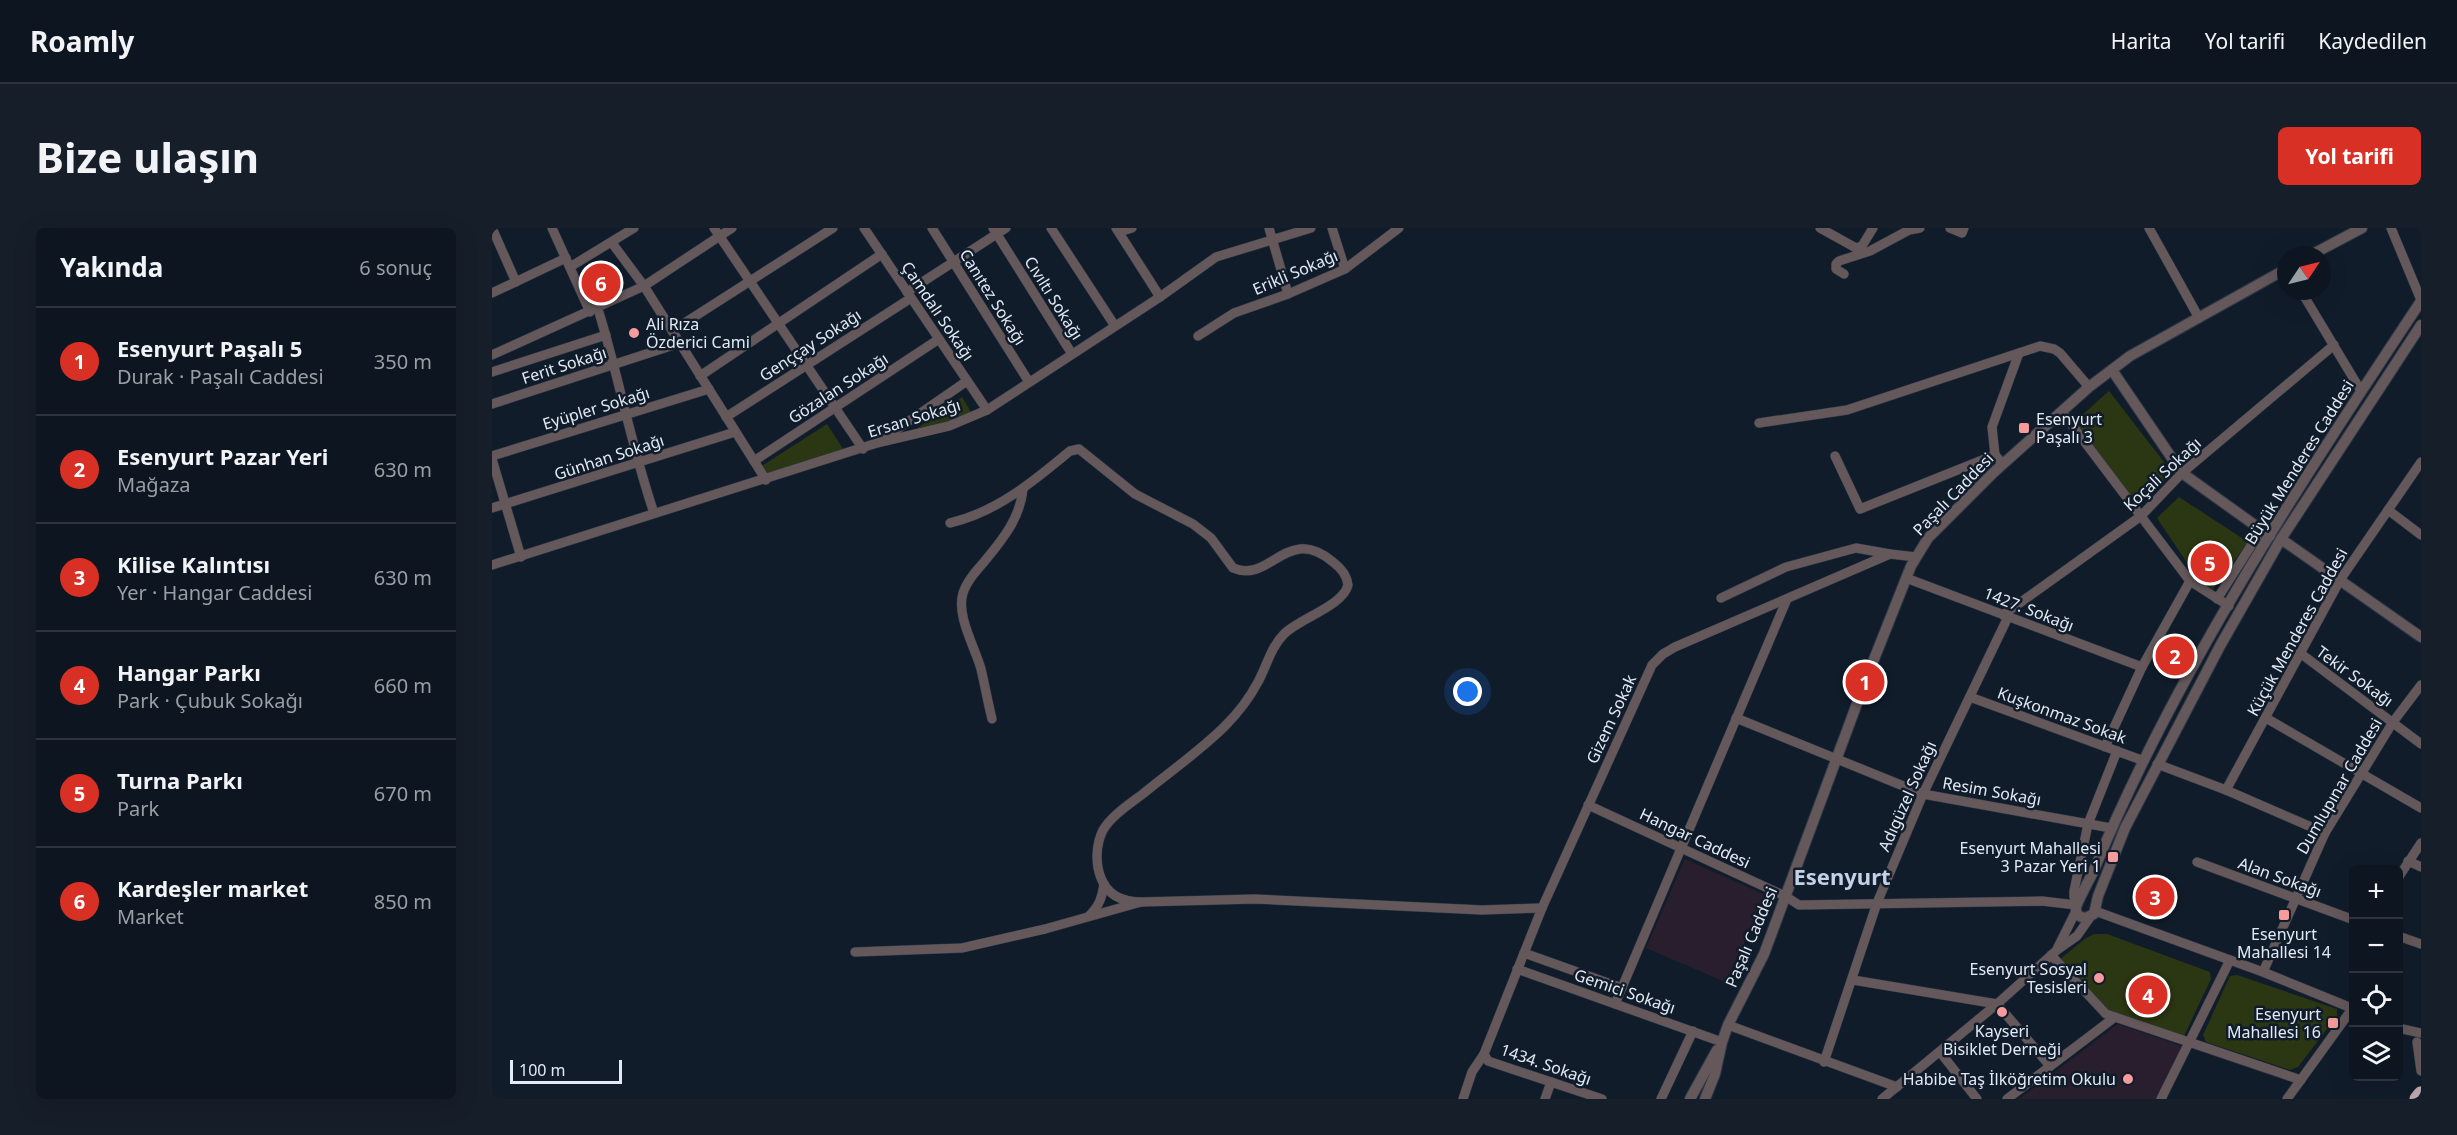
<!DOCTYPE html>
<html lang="tr">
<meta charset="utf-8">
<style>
:root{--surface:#0d1520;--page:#161e29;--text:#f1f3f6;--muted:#9a9fa5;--line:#2d343e;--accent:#d93025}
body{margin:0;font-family:"Noto Sans",sans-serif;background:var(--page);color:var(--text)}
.controls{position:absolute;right:18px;bottom:18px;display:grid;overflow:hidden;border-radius:9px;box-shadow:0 6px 24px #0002}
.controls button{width:54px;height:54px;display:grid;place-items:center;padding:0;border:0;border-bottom:2px solid var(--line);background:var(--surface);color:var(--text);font:30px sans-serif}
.compass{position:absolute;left:1785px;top:18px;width:54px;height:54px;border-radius:50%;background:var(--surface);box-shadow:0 6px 24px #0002;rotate:55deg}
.scale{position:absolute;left:18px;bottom:15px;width:112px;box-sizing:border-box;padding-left:6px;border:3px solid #e2eaf5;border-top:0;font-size:16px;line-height:21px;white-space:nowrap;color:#e2eaf5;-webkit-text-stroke:4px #111c2b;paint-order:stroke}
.you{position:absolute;left:976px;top:464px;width:21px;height:21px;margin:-15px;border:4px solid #fff;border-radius:50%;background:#1a73e8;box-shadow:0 0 0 9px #1a73e833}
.badge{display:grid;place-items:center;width:39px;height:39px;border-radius:50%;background:var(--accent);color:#fff;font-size:20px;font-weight:700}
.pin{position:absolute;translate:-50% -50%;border:3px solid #fff;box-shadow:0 2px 6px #0006}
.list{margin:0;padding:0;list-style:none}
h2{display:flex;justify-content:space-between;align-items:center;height:78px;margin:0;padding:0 24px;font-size:26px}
h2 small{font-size:20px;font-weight:400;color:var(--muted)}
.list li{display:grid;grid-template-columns:39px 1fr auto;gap:18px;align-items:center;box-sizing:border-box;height:108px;padding:0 24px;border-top:2px solid var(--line)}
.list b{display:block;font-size:22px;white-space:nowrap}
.list p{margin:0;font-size:20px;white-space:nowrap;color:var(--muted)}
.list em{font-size:20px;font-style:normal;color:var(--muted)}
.icon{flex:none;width:33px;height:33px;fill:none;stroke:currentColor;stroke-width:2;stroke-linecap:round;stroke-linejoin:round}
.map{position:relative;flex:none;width:1929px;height:871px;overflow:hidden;border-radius:9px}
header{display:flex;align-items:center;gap:36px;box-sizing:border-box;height:84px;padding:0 30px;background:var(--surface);border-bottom:2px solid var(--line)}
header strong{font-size:28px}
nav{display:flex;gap:33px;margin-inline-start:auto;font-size:21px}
.intro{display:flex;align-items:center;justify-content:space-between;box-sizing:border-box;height:144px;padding:0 36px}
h1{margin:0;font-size:42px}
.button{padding:15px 27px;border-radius:9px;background:var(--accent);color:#fff;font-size:21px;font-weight:700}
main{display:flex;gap:36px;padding:0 36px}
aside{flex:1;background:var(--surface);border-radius:9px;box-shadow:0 6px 24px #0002}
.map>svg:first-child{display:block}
.education{fill:#281e2d}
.green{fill:#2b3612}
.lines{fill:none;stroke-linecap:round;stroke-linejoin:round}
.minor-casing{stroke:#2e3947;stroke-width:10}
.tertiary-casing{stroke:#2e3947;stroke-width:12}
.trunk-casing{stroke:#2e3947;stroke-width:16}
.minor{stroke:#64585b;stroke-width:9}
.tertiary{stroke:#64585b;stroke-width:10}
.trunk{stroke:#bca2a9;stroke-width:15}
.poi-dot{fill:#f59b9c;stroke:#111c2b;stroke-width:2}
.labels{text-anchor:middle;stroke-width:5;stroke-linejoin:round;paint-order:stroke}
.street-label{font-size:16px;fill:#e2eaf5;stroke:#111c2b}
.poi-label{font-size:16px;fill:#e2eaf5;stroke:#111c2b;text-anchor:end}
.district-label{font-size:22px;font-weight:bold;fill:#c4d2e8;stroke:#111c2b}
</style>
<header>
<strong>Roamly</strong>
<nav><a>Harita</a><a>Yol tarifi</a><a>Kaydedilen</a></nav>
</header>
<div class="intro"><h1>Bize ulaşın</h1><a class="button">Yol tarifi</a></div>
<main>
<aside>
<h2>Yakında<small>6 sonuç</small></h2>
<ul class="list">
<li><span class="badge">1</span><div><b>Esenyurt Paşalı 5</b><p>Durak · Paşalı Caddesi</p></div><em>350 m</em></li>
<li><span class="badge">2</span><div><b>Esenyurt Pazar Yeri</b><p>Mağaza</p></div><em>630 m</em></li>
<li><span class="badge">3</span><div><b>Kilise Kalıntısı</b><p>Yer · Hangar Caddesi</p></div><em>630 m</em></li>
<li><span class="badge">4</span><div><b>Hangar Parkı</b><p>Park · Çubuk Sokağı</p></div><em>660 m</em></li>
<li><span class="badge">5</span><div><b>Turna Parkı</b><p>Park</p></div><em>670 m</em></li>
<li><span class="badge">6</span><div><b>Kardeşler market</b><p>Market</p></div><em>850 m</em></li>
</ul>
</aside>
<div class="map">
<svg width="1929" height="871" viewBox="0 0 1929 871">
<rect width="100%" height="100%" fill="#111c2b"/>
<!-- education -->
<g class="education">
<path d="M1193 631 1271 666 1273 673 1233 754 1154 720Z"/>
<path d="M1626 796 1693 819 1665 871H1527Z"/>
</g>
<!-- green -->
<g class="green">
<path d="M1617 163 1679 243C1670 260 1654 269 1637 274L1579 197Z"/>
<path d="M470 169 479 184 476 188 409 212Z"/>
<path d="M335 196 353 224 278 246 268 239Z"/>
<path d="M1687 269 1756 314 1720 363 1710 357 1665 290Z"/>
<path d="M1602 706H1615L1718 744 1719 751 1692 808 1616 783 1567 732 1594 710Z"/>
<path d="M1745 747 1845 781V788L1806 839 1798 842 1714 814 1711 807 1738 748Z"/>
</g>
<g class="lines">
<defs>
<g id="minor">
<path d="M0 0 24 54"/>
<path d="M60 0 98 84"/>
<path d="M222 0 371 221"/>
<path d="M372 0 495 182"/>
<path d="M440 0 537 154"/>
<path d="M501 0 580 126"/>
<path d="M559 0 623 98"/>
<path d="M624 0 668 69"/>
<path d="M777 0 796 66"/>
<path d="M840 0 853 41"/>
<path d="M1328 0 1364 20 1370 18 1381 0"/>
<path d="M1458 0 1470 5 1472 0"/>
<path d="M1657 0 1707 90"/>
<path d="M1899 0 1929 72"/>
<path d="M627 4 640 0"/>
<path d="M120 15 152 58 274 252"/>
<path d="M78 39 142 0"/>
<path d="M1352 46 1344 41V36L1347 33 1378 23 1417 2 1428 0"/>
<path d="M1809 63 1869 163"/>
<path d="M415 64 514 0"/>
<path d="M0 65 74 30"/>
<path d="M106 81C127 149 139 218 162 285"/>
<path d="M180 103 341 0"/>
<path d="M706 108 742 85 796 66 853 41 907 0"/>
<path d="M0 127 152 58 240 0"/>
<path d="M0 144 114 107"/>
<path d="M208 148 390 26"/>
<path d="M0 176 188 115"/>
<path d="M1570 184 1698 353 1737 378"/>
<path d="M234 189 419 70"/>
<path d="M1267 195 1355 182 1548 118 1562 121 1568 125 1597 159"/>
<path d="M391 211 475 153"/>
<path d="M1503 227 1500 199 1527 125"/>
<path d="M0 228 217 161"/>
<path d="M1343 228 1368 281 1503 227 1511 236"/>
<path d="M0 231 29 329"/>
<path d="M262 233 447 111"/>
<path d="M0 280 243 204"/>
<path d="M1896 282 1929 307"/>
<path d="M458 295C505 284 542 253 578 223L587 221 643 266 701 296 719 310 741 340C779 356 795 295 841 334 849 340 855 347 856 357 851 378 808 390 792 406 779 419 775 437 766 454 758 469 746 485 733 498 709 522 679 543 652 565 639 575 620 587 611 602 604 616 603 635 609 650 616 668 631 674 649 674"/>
<path d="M0 337 385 215 457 198 495 182 668 69 724 29 819 0"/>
<path d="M1414 350 1650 439"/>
<path d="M1229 370 1294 339 1364 320 1398 326"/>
<path d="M1725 371 1769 302"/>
<path d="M1511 387 1649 288 1690 245 1842 117"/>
<path d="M1808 425 1929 516"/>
<path d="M1478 469 1652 533"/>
<path d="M1244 490 1431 566 1619 600"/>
<path d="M1774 490 1929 580"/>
<path d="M500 491C496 475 493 458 489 441 483 419 464 388 471 365 475 353 484 343 492 334 510 312 528 291 531 261"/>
<path d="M1613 519 1650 439 1698 353"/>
<path d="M1665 536 1734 562 1833 605"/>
<path d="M1734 562 1848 352 1929 234"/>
<path d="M1096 577 1293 668 1307 677 1550 673 1584 677"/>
<path d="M1916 633 1929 639"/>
<path d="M1705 634 1862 692"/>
<path d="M1906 650 1929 615"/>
<path d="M1585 674 1582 669V663L1596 596 1625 523"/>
<path d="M1603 683 1771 744 1862 781"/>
<path d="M597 688C607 678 610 670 612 656"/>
<path d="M1906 708 1929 716"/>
<path d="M1565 721 1584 683"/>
<path d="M363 724 470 720 553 701 649 674 763 671 990 682 1050 680"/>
<path d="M1032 725 1130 760"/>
<path d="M1559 727 1614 786 1809 852"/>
<path d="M1025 741 1230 814"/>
<path d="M1771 744 1833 605 1901 494 1929 457"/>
<path d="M1361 752 1505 776 1558 838"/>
<path d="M1123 776 1295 371"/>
<path d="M1236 797 1405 859"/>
<path d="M1906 800 1929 805"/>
<path d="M1925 814 1929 843"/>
<path d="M1448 824 1485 871"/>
<path d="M992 826 996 833 1110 871"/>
<path d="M1332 834 1385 675 1431 566 1516 389"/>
<path d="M971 871 980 844 992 826 1050 680 1160 437 1171 426 1183 419 1398 326 1424 329"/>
<path d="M1053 871 1059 854"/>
<path d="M1169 871 1201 803"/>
<path d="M1390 871 1505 776 1565 722 1585 708 1599 688"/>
<path d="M1515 871 1623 789"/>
<path d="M1669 871 1738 732"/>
<path d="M1795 871 1860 781"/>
</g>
<g id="tertiary">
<path d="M1819 27 1870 0"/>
<path d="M1929 73C1809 254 1685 441 1602 642 1599 649 1583 677 1584 682 1585 688 1589 689 1593 690L1602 686 1606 668 1633 600 1728 418 1789 311 1929 97"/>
<path d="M1620 142 1690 245 1778 308"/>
<path d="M1789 311 1929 409"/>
<path d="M1198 871 1225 822"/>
<path d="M1213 871 1223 846 1230 814 1236 797 1272 726 1373 454 1419 338 1436 310 1501 245 1597 159 1638 128 1794 41"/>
</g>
<path id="trunk" d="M1925 871 1929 866"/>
</defs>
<!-- minor casing -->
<use href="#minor" class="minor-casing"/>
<!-- tertiary casing -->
<use href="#tertiary" class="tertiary-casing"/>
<!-- trunk casing -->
<use href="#trunk" class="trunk-casing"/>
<!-- minor -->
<use href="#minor" class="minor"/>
<!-- tertiary -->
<use href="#tertiary" class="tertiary"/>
<!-- trunk -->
<use href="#trunk" class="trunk"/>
</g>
<!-- markers -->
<g class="poi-dot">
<circle cx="142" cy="105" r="6"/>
<rect x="1526" y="194" width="12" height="12" rx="3"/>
<rect x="1615" y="623" width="12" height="12" rx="3"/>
<rect x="1786" y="681" width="12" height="12" rx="3"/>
<circle cx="1607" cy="750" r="6"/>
<circle cx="1510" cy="784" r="6"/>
<rect x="1835" y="789" width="12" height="12" rx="3"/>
<circle cx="1636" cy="851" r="6"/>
</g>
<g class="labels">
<!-- street labels -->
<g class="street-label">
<text transform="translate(803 44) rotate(-23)" y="6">Erikli Sokağı</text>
<text transform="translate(501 69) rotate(58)" y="6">Canıtez Sokağı</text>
<text transform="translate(562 70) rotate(58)" y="6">Cıvıltı Sokağı</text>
<text transform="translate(446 83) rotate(56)" y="6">Çamdalı Sokağı</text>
<text transform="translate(318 117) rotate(-33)" y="6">Genççay Sokağı</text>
<text transform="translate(72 137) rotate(-18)" y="6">Ferit Sokağı</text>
<text transform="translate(346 160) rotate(-33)" y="6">Gözalan Sokağı</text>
<text transform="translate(104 180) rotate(-17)" y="6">Eyüpler Sokağı</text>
<text transform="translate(422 190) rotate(-17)" y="6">Ersan Sokağı</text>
<text transform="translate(117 229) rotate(-18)" y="6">Günhan Sokağı</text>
<text transform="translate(1807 234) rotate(-58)" y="6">Büyük Menderes Caddesi</text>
<text transform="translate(1670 246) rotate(-43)" y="6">Koçali Sokağı</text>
<text transform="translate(1461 266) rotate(-46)" y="6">Paşalı Caddesi</text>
<text transform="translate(1537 381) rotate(21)" y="6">1427. Sokağı</text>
<text transform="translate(1805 404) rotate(-61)" y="6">Küçük Menderes Caddesi</text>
<text transform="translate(1863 448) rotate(36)" y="6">Tekir Sokağı</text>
<text transform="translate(1570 487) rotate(20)" y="6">Kuşkonmaz Sokak</text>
<text transform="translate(1119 491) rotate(-65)" y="6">Gizem Sokak</text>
<text transform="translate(1847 558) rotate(-60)" y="6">Dumlupınar Caddesi</text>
<text transform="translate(1500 563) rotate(10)" y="6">Resim Sokağı</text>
<text transform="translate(1415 568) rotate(-66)" y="6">Adıgüzel Sokağı</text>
<text transform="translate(1203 610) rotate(25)" y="6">Hangar Caddesi</text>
<text transform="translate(1788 649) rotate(20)" y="6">Alan Sokağı</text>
<text transform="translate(1259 709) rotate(-67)" y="6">Paşalı Caddesi</text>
<text transform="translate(1133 763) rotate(19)" y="6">Gemici Sokağı</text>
<text transform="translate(1054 836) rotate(19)" y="6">1434. Sokağı</text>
</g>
<!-- poi labels -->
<g class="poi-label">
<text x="154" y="102" text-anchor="start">Ali Rıza<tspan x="154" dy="18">Özderici Cami</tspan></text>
<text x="1544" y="197" text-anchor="start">Esenyurt<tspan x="1544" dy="18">Paşalı 3</tspan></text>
<text x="1609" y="626">Esenyurt Mahallesi<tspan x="1609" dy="18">3 Pazar Yeri 1</tspan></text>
<text x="1792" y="712" text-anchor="middle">Esenyurt<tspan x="1792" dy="18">Mahallesi 14</tspan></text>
<text x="1595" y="747">Esenyurt Sosyal<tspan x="1595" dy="18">Tesisleri</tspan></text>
<text x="1829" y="792">Esenyurt<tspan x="1829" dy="18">Mahallesi 16</tspan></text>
<text x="1510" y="809" text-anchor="middle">Kayseri<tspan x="1510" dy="18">Bisiklet Derneği</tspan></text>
<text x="1624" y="857">Habibe Taş İlköğretim Okulu</text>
</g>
<!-- district labels -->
<g class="district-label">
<text x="1350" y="657">Esenyurt</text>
</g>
</g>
</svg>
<div class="controls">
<button>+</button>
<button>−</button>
<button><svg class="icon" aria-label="locate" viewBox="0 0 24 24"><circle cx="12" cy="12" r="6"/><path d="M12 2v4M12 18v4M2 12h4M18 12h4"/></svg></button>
<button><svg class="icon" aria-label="layers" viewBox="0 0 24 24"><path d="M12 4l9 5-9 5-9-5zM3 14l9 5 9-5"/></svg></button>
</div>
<svg class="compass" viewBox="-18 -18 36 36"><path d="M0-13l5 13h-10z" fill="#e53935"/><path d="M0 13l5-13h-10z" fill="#9a9fa5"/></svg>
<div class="scale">100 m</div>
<div class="you"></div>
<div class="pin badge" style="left:1373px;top:454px">1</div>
<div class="pin badge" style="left:1683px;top:428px">2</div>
<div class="pin badge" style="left:1663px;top:669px">3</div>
<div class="pin badge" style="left:1656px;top:767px">4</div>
<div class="pin badge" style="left:1718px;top:335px">5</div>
<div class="pin badge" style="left:109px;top:55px">6</div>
</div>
</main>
